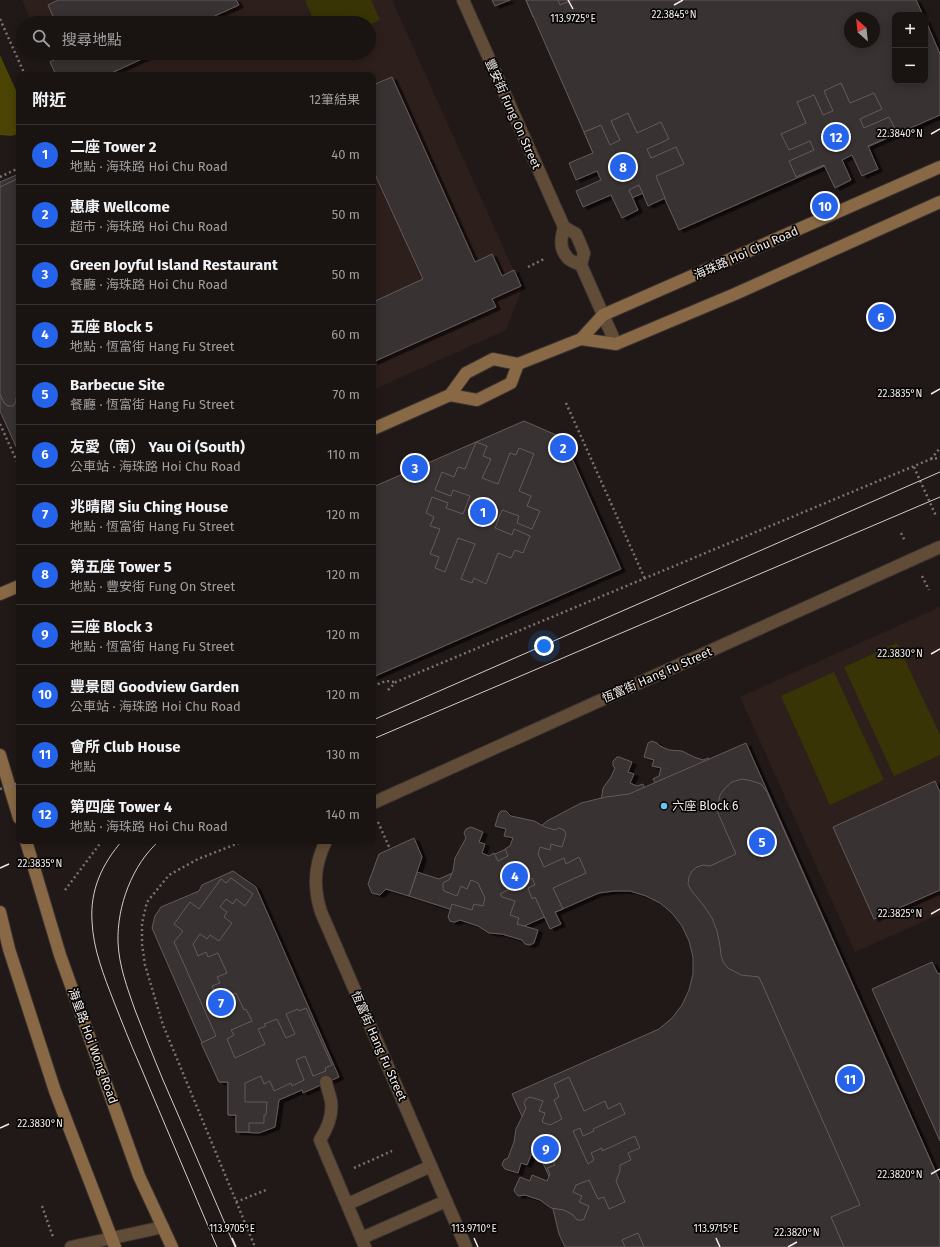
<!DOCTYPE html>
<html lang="zh-TW">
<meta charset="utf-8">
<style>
:root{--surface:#191311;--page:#221c1a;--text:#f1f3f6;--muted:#9f9e9f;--line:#373231;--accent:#2563eb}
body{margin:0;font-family:"Fira Sans","Noto Sans TC",sans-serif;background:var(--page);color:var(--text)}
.controls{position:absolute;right:12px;top:12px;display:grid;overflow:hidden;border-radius:8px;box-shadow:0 2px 10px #0003}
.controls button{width:36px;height:36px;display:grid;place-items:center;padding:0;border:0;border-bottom:1px solid var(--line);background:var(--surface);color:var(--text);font:20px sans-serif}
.compass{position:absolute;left:844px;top:12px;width:36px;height:36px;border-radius:50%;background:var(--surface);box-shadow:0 2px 10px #0003;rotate:333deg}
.you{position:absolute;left:544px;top:646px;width:14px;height:14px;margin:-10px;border:3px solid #fff;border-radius:50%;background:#1a73e8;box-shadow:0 0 0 6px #1a73e833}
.badge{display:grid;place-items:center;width:26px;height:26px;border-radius:50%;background:var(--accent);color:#fff;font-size:13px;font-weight:700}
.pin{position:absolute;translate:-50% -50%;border:2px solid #fff;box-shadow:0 1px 4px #0006}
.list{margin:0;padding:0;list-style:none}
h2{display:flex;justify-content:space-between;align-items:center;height:52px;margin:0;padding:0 16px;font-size:17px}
h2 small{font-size:13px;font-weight:400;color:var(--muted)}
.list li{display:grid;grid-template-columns:26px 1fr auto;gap:12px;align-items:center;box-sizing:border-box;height:60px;padding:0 16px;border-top:1px solid var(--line)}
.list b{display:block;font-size:15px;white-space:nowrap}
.list p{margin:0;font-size:13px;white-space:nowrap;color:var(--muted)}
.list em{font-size:13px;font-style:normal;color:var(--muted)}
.icon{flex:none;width:22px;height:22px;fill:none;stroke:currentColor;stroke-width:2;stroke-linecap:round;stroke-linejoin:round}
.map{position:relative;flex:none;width:940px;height:1247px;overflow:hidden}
.search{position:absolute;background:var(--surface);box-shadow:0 2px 10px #0003;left:16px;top:16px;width:360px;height:44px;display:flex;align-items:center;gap:10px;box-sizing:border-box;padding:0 14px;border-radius:22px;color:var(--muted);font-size:15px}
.panel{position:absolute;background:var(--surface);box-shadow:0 2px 10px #0003;left:16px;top:72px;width:360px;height:772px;border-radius:8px}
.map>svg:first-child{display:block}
.built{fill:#2d1f1b}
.green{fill:#393405}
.forest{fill:#4b4405}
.building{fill:#393032;stroke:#655b5d;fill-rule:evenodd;filter:url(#shadow)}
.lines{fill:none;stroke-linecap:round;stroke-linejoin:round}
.lane-casing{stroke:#3a3331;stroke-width:14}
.street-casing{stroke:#3a3331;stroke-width:14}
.secondary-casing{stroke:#3a3331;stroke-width:14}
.path{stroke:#7a7372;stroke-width:2.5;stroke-dasharray:2 3;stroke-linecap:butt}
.lane{stroke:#614d37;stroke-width:12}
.street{stroke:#614d37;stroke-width:12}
.secondary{stroke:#896945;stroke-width:12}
.tram{stroke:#d1cbca;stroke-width:1}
.path-bridge{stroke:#7a7372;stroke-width:2.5;stroke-dasharray:2 3;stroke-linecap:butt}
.ticks{fill:none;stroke:#f4eeed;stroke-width:1.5}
.poi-dot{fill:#6cc3f2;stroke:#080605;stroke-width:1.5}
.labels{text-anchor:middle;stroke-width:3.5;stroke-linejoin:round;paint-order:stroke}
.street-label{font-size:12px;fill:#f4eeed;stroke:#080605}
.poi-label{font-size:12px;fill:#f4eeed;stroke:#080605;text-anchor:start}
.ticks-label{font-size:10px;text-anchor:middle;fill:#f4eeed;stroke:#080605;stroke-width:3.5;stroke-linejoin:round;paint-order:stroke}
</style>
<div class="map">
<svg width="940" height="1247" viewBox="0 0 940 1247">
<defs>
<filter id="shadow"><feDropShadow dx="4.5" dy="2.5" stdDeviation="0" flood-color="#0009"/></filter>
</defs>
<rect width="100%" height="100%" fill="#211917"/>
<!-- built -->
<g class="built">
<path d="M22 0H392L522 289 506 330 373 390V75H56L46 53H369V23H32Z"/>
<path d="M940 607V914L855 952 740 697Z"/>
</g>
<!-- green -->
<g class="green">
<path d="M305 0H371L380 20 369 25V23H315Z"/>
<path d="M897 643 940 735V755L894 776 844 667Z"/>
<path d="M834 672 884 780 830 805 781 696Z"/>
</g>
<!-- forest -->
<path class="forest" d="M0 55 19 97V134L11 136 0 135Z"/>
<!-- building -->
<g class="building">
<path d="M58 0H236L239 5 199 23H56L48 5Z"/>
<path d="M492 0H510L495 6Z"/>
<path d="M526 0H546L550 9 533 17Z"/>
<path d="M526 0H916L923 15H895V81H925V19L940 54V115L679 230 659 186 616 205ZM850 18H874V42H850Z"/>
<path d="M558 0H572L560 5Z"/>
<path d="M68 53H155L107 75H56L50 62Z"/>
<path d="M392 77 475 262 492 254 502 276 514 270 521 286 492 299 496 307 373 362V302L423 279 373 170V85Z"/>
<path d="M841 83 850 103 874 93 882 109 860 119 864 128 889 117 897 133 868 146 878 169 862 176 852 155 842 160 851 180 835 188 824 165 796 177 789 161 814 150 810 141 789 150 781 134 806 123 797 102 814 95 823 115 833 111 824 91Z"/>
<path d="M628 113 637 133 661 122 669 139 647 149 651 158 676 147 684 164 656 176 665 198 648 206 639 185 629 190 638 210 622 218 611 195 583 207 576 191 601 180 597 171 576 180 569 163 593 153 584 132 601 125 610 145 620 140 611 121Z"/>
<path d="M19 174V453L0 411V182Z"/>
<path d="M19 178V396L16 398V402L13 406H8L4 403 0 394V187Z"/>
<path d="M524 421 563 438 621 569 373 677V487Z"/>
<path d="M476 442 487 446 483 456 491 459 482 478 498 484 510 453 516 455 519 448 534 454 519 491 531 496 527 506 540 511 532 529 517 523 519 516 502 510 495 528 512 535 514 529 530 536 523 553 515 550 511 558 498 553 486 584 474 578 472 583 461 579 475 544 458 538 445 572 435 568 439 557 430 554 440 529 430 526 434 517 426 513 432 497 448 503 446 508 463 514 470 496 453 490 451 496 435 490 442 472 454 477 458 467 465 469Z"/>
<path d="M652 741 657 743 660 746 669 750 682 751 694 757 703 760 708 758 712 760 714 764 710 777 700 774 698 780 689 777 687 785 692 797 712 787 715 793 727 788 734 803 701 818 712 839 704 842 710 854 699 859 683 827 681 829 676 818 684 815 681 808 649 824 651 830 659 826 664 837 662 838 676 870 666 875 660 863 653 867 648 856 636 855 631 852 610 862 603 846 615 840 612 834 632 825 626 813 619 810 616 819 610 816 605 827 593 821 591 817 593 812 597 810 601 801 603 788 611 777 615 768 613 766V761L617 757H619L632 762 628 772 634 774 630 783 637 786 643 784 646 791 657 786 653 779 659 776 661 768 652 766 654 760 644 757 648 743Z"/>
<path d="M746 743 940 1182V1247H565L559 1234 553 1209 552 1183 512 1094 659 1029 672 1018 682 1005 689 990 693 974V957L689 941 682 926 672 913 660 903 646 896 630 891H614L599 893 515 930 409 896 417 872 439 879 524 841 547 821 581 803 606 797 629 794Z"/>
<path d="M742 779 752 781 761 784 767 792 940 1182V1247H844L831 1217 860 1205 759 977 741 975 728 968 723 962 721 955 720 946 717 931 712 918 704 906 691 890 688 884 689 877 692 871 697 867 703 865 710 866 736 854 718 813V804L720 795 725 788 732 782Z"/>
<path d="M935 781 940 792V890L874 919 833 827Z"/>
<path d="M501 811H506L511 816 534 821 545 827 555 830 559 828 564 830 566 834 562 847 551 844 550 850 540 847 538 854 544 867 564 858 566 864 579 857 586 873 553 888 563 909 555 912 561 924 550 929 535 897 532 899 528 888 535 885 532 878 500 894 502 897 515 901 510 915 519 918 517 924 538 930 534 943 530 945 525 944 522 940 502 934 489 933 478 926 460 920 455 922H453L450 921 448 917 452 904 472 910 474 904 483 906 485 898 478 883 471 880 467 889 461 886 457 896 444 891 443 889V884L444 882 449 880 453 871 455 858 466 838 464 833 466 829 471 827 483 832 479 842 485 844 482 853 489 856 494 853 498 861 508 856 505 849 510 846 513 838 504 836 506 829 495 826 499 813Z"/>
<path d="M414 838 422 857 409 896 386 889 380 895 372 893 368 884 379 854Z"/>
<path d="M233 871 256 887 339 1077 303 1093 302 1090 279 1100 275 1127 259 1133 236 1132V1115H228V1082H219L152 928 155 916 161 907 199 891 202 885Z"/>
<path d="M231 878 253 894 245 906 236 899 233 904 226 899 220 907 227 912 224 917 232 923 219 941 210 935 207 939 200 934 193 944 198 956 206 952 208 957 218 953 227 973 217 977 220 983 212 986 216 995 224 991 226 997 236 993 244 1010 246 1009 252 1021 231 1030 234 1035 227 1039 235 1058 265 1044 258 1029 266 1026 264 1024 277 1019 286 1038 295 1034 286 1014 298 1009 299 1011 306 1008 332 1065 325 1068 326 1071 313 1076 305 1056 296 1060 304 1080 292 1086 291 1083 274 1091 270 1081 264 1084 261 1076 245 1083V1102H267L266 1115H264V1123H249V1132H236V1115H228V1082H219L201 1043 216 1036 174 942 183 931 174 924 190 902 199 909 221 879 226 883Z"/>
<path d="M932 962 938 974 940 973V1141L872 989Z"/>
<path d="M569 1077 584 1111 605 1101 608 1109 620 1103 625 1114 593 1129 594 1131 583 1136 580 1128 573 1131 588 1164 594 1160 591 1153 602 1148V1151L635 1136 640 1148 628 1153 631 1160 620 1165V1171L616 1181 625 1202 609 1209 604 1197 598 1199 589 1180 576 1185 573 1192 582 1196 579 1202 589 1206 584 1219 582 1220H577L573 1215 564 1210 551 1208 540 1200 525 1195 518 1196 515 1192 514 1190 520 1177 530 1181 532 1175 547 1181 550 1174 547 1168 555 1165 550 1155 543 1158 540 1152 533 1150 527 1165 521 1163 518 1173 505 1169 502 1165 504 1160 508 1158 514 1142 516 1129 522 1117 526 1108 524 1103 526 1099 530 1097 543 1101 539 1111 545 1113 542 1122 550 1125 562 1119 554 1100 559 1097 554 1084Z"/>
<path d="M638 1233 644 1247H625L622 1240Z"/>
</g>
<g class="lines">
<defs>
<g id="lane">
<path d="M326 1082C327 1088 330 1095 331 1101 333 1114 327 1129 320 1140L365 1247"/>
<path d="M348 1204 431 1166"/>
<path d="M362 1238 446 1201"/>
</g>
<g id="street">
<path d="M463 0 564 227 576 234 580 243 584 253 581 265"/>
<path d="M564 227C561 238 559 248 567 257 569 261 577 263 581 265L616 344"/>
<path d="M373 803 940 547"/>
<path d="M326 841C314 865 313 887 321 912L466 1247"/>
<path d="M71 1247 163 1227"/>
</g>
<g id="secondary">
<path d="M581 339 616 344 735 294 940 202"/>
<path d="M450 395 477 400 511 383 518 364"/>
<path d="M373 429 450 395 466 373 493 359 518 364 581 339 603 315 940 167"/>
<path d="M0 594 19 586"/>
<path d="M0 755 19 818"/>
<path d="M26 841 60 955 139 1176 172 1247"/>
<path d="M0 912 9 949 55 1091 115 1247"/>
</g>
</defs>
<!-- lane casing -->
<use href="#lane" class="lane-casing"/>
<!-- street casing -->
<use href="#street" class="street-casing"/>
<!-- secondary casing -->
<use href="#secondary" class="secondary-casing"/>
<!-- path -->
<g class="path">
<path d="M0 19 25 75"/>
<path d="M0 177 19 168"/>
<path d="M528 267 544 259"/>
<path d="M566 403 645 579"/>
<path d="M0 424 19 466"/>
<path d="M931 459 940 448"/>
<path d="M914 467 936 516"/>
<path d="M901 533 905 541"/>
<path d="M922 576 929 590"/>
<path d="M373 686 386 681 395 682"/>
<path d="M388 690 396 682 931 459 940 458"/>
<path d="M378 822 390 849"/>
<path d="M244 841 198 859 169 875 147 902 142 923V944L145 965 163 1025 255 1247"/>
<path d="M65 890 102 841"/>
<path d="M354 1168 392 1151"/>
<path d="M236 1202 266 1190"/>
<path d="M42 1206 53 1237"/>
</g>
<!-- lane -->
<use href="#lane" class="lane"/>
<!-- street -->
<use href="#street" class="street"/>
<!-- secondary -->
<use href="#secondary" class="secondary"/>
<!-- tram -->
<g class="tram">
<path d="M373 720 940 472"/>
<path d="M373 739 940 497"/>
<path d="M122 841C102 864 90 890 92 921 93 949 104 976 114 1002 122 1022 130 1043 139 1063 165 1125 191 1186 217 1247"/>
<path d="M159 841C132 865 117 906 118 942 119 966 127 987 135 1010 144 1033 153 1056 163 1080 187 1135 211 1191 235 1247"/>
</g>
<!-- path-bridge -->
<path class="path-bridge" d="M0 789 19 783"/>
</g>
<!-- ticks -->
<path class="ticks" d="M568 0 573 9M674 5 683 0M931 134 940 129M931 394 940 389M931 654 940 649M0 868 9 864M931 914 940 909M0 1128 9 1124M931 1174 940 1169M232 1238 236 1247M474 1238 478 1247M716 1238 720 1247M788 1247 797 1242"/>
<!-- markers -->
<circle class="poi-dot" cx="664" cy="806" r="4"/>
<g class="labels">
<!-- street labels -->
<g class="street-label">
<text transform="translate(513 114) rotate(66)" y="4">豐安街 Fung On Street</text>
<text transform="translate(746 253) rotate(-24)" y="4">海珠路 Hoi Chu Road</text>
<text transform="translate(657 675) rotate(-24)" y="4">恆富街 Hang Fu Street</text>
<text transform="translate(93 1046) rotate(70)" y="4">海皇路 Hoi Wong Road</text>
<text transform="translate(379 1046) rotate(66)" y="4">恆富街 Hang Fu Street</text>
</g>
<!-- poi labels -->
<g class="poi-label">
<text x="672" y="810">六座 Block 6</text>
</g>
</g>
<g class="ticks-label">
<text x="674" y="18">22.3845°N</text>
<text x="573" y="22">113.9725°E</text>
<text x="900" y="137">22.3840°N</text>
<text x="900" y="397">22.3835°N</text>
<text x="900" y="657">22.3830°N</text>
<text x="40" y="867">22.3835°N</text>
<text x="900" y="917">22.3825°N</text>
<text x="40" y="1127">22.3830°N</text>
<text x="900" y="1178">22.3820°N</text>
<text x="232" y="1232">113.9705°E</text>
<text x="474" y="1232">113.9710°E</text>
<text x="716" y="1232">113.9715°E</text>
<text x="797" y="1236">22.3820°N</text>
</g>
</svg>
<div class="controls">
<button>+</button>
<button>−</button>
</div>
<svg class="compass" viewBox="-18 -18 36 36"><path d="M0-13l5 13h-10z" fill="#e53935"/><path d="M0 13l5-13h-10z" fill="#9f9e9f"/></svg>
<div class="you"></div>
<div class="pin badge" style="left:483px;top:512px">1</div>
<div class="pin badge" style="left:563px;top:448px">2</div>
<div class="pin badge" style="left:415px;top:468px">3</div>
<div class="pin badge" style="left:515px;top:876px">4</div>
<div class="pin badge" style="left:762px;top:842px">5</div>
<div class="pin badge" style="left:881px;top:317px">6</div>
<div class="pin badge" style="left:221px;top:1003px">7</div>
<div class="pin badge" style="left:623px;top:167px">8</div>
<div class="pin badge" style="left:546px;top:1149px">9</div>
<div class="pin badge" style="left:825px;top:206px">10</div>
<div class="pin badge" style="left:850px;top:1079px">11</div>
<div class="pin badge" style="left:836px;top:137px">12</div>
<div class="search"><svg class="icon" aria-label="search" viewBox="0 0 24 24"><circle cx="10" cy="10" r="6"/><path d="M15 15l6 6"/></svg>搜尋地點</div>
<section class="panel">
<h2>附近<small>12筆結果</small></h2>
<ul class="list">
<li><span class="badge">1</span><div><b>二座 Tower 2</b><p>地點 · 海珠路 Hoi Chu Road</p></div><em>40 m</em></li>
<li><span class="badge">2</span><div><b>惠康 Wellcome</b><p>超市 · 海珠路 Hoi Chu Road</p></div><em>50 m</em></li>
<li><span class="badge">3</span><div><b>Green Joyful Island Restaurant</b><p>餐廳 · 海珠路 Hoi Chu Road</p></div><em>50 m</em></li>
<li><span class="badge">4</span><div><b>五座 Block 5</b><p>地點 · 恆富街 Hang Fu Street</p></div><em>60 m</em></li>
<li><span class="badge">5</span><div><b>Barbecue Site</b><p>餐廳 · 恆富街 Hang Fu Street</p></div><em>70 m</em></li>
<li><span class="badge">6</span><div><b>友愛（南） Yau Oi (South)</b><p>公車站 · 海珠路 Hoi Chu Road</p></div><em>110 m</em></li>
<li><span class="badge">7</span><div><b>兆晴閣 Siu Ching House</b><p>地點 · 恆富街 Hang Fu Street</p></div><em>120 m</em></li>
<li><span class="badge">8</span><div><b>第五座 Tower 5</b><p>地點 · 豐安街 Fung On Street</p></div><em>120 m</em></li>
<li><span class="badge">9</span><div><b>三座 Block 3</b><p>地點 · 恆富街 Hang Fu Street</p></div><em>120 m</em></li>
<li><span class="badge">10</span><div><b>豐景園 Goodview Garden</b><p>公車站 · 海珠路 Hoi Chu Road</p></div><em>120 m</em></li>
<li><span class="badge">11</span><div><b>會所 Club House</b><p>地點</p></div><em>130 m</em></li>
<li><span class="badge">12</span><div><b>第四座 Tower 4</b><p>地點 · 海珠路 Hoi Chu Road</p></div><em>140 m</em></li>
</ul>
</section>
</div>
